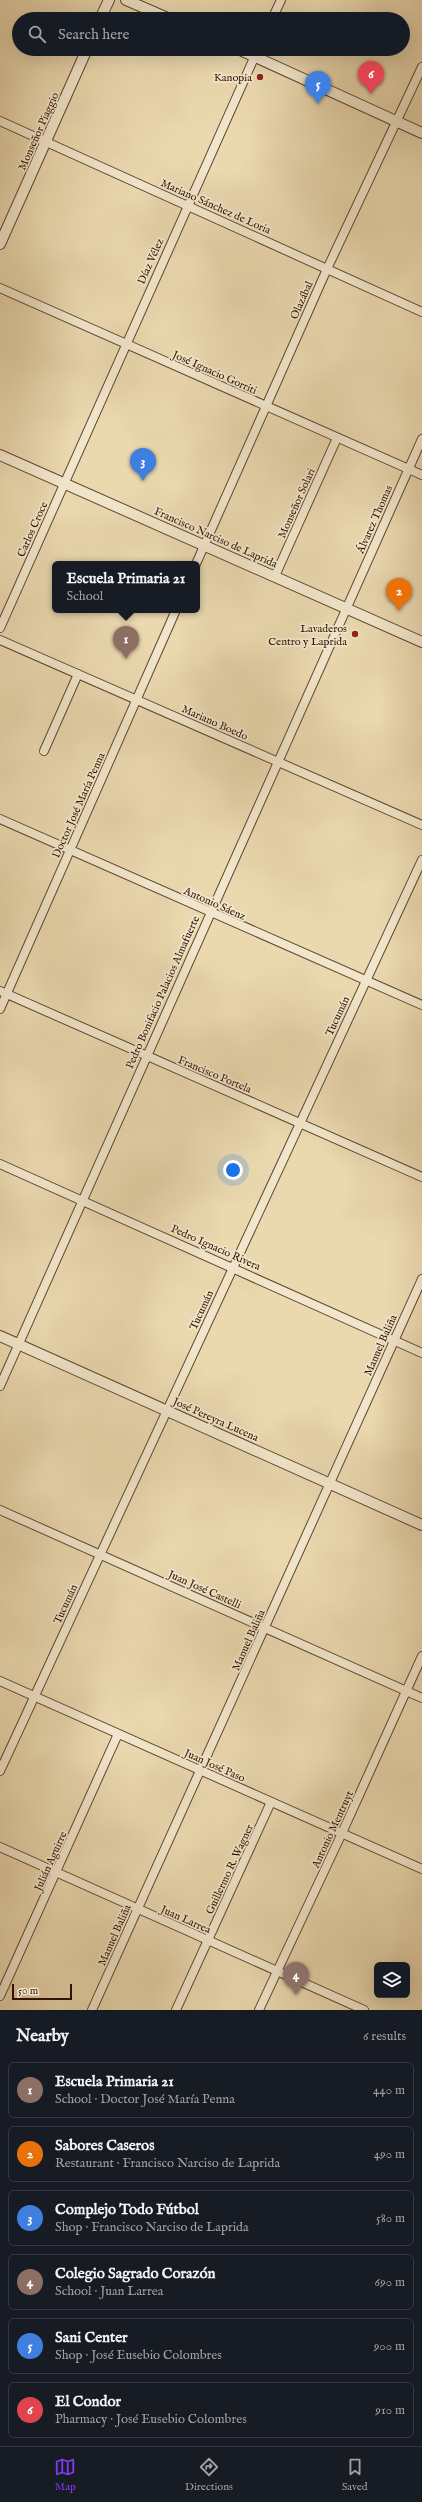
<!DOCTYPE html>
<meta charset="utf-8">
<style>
:root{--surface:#171b24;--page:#242831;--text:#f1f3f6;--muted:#9ea1a6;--line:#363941;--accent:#7c3aed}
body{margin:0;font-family:"IM FELL English",serif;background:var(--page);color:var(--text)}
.controls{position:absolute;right:12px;bottom:12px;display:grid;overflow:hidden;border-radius:6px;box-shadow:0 4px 16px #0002}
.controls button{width:36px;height:36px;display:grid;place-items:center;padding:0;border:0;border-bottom:1px solid var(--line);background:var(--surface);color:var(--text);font:20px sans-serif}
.scale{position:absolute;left:12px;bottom:10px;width:60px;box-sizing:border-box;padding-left:4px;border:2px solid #341304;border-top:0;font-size:11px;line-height:14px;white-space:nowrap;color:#341304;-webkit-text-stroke:3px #f1e6cb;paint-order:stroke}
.you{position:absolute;left:233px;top:1170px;width:14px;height:14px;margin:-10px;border:3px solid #fff;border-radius:50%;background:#1a73e8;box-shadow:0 0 0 6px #1a73e833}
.badge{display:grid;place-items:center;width:26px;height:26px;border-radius:50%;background:var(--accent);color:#fff;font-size:13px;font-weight:700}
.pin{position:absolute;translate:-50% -33px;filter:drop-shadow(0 1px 2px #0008)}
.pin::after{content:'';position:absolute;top:21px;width:14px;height:12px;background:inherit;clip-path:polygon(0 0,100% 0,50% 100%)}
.popup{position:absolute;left:52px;top:561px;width:148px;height:52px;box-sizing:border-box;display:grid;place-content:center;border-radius:6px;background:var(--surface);filter:drop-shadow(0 1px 3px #0005);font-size:13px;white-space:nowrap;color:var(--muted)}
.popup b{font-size:15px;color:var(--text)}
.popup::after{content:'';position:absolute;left:50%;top:100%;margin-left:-8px;border:8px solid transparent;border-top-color:var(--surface)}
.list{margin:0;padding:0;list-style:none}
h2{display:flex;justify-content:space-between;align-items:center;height:52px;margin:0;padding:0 16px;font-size:17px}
h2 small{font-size:13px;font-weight:400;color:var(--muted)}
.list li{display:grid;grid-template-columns:26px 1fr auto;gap:12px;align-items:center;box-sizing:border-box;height:56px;margin:0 8px 8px;padding:0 8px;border:1px solid var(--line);border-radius:6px}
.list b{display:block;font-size:15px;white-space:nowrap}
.list p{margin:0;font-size:13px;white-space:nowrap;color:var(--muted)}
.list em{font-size:13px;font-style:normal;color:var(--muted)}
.icon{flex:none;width:22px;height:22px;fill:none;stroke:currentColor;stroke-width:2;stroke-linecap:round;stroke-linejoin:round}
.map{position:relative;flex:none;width:422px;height:2010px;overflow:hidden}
.search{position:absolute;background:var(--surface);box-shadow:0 4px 16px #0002;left:12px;right:12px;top:12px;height:44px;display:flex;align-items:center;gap:10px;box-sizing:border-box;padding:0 14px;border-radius:22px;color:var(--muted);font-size:15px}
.sheet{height:436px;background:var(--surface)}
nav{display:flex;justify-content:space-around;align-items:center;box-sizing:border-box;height:56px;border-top:1px solid var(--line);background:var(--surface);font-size:11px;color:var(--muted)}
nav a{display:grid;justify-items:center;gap:2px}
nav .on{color:var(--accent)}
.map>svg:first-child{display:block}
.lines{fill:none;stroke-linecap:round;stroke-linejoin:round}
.minor-casing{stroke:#62442f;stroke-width:10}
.tertiary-casing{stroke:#62442f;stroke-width:12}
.minor{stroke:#f1e6cb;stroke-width:8}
.tertiary{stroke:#f1e6cb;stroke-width:10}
.poi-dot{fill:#8f2418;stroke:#f1e6cb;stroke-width:1.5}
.labels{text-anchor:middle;stroke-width:3.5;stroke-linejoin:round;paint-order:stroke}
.poi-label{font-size:11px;fill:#341304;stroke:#f1e6cb;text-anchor:end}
.street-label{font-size:11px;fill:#341304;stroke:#f1e6cb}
</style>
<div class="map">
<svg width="422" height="2010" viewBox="0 0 422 2010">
<rect width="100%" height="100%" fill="#ead8af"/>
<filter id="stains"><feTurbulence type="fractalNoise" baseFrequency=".005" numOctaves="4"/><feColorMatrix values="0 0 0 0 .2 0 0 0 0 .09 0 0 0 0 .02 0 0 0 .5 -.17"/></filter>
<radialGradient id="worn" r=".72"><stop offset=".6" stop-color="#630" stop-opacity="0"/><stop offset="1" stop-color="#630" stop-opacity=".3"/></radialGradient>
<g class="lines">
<defs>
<g id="minor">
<path d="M272 19 281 0"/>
<path d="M0 121 422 312"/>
<path d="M0 288 422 475"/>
<path d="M196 564 327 269 422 67"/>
<path d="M275 576 337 438"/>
<path d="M0 628 258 49"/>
<path d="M0 640 422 825"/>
<path d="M44 751 78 674"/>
<path d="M0 819 422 1005"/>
<path d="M0 991 422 1177"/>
<path d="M0 1009 176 610"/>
<path d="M0 1164 422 1353"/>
<path d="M0 1386 422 439"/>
<path d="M0 1510 422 1698"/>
<path d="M0 1681 422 1869"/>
<path d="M0 1771 422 860"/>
<path d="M0 1847 364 2010"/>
<path d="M0 1996 118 1734"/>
<path d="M92 2010 422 1279"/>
<path d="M176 2010 271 1802"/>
<path d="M259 2010 342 1833 422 1656"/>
</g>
<g id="tertiary">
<path d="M126 0 170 19"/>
<path d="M100 19 109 0"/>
<path d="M238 49 422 133"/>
<path d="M0 244 87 49"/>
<path d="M0 455 422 642"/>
<path d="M0 1336 422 1525"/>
</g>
</defs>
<!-- minor casing -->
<use href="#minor" class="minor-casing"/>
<!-- tertiary casing -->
<use href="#tertiary" class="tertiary-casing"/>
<!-- minor -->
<use href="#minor" class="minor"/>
<!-- tertiary -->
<use href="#tertiary" class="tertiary"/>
</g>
<!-- markers -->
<g class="poi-dot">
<circle cx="260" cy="77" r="4"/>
<circle cx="355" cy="634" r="4"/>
</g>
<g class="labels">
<!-- poi labels -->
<g class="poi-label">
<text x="252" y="81">Kanopia</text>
<text x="347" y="632">Lavaderos<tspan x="347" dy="13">Centro y Laprida</tspan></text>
</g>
<!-- street labels -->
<g class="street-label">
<text transform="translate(38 131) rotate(-66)" y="4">Monseñor Piaggio</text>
<text transform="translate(216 206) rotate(24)" y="4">Mariano Sánchez de Loria</text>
<text transform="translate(150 261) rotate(-66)" y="4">Díaz Vélez</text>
<text transform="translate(301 300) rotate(-66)" y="4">Olazábal</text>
<text transform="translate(215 372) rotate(24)" y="4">José Ignacio Gorriti</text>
<text transform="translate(296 503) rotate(-66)" y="4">Monseñor Solari</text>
<text transform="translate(374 519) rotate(-66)" y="4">Álvarez Thomas</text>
<text transform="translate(32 529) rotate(-66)" y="4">Carlos Croce</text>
<text transform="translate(216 537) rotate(24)" y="4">Francisco Narciso de Laprida</text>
<text transform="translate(215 722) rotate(24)" y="4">Mariano Boedo</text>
<text transform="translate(78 805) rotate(-66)" y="4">Doctor José María Penna</text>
<text transform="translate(215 903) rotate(24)" y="4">Antonio Sáenz</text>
<text transform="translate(162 992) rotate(-66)" y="4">Pedro Bonifacio Palacios Almafuerte</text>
<text transform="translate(337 1016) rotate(-65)" y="4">Tucumán</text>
<text transform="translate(215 1074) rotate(23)" y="4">Francisco Portela</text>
<text transform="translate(216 1247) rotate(24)" y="4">Pedro Ignacio Rivera</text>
<text transform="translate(201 1310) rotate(-65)" y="4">Tucumán</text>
<text transform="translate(380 1345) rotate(-66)" y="4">Manuel Baliña</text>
<text transform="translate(216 1419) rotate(24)" y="4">José Pereyra Lucena</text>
<text transform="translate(205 1589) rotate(24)" y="4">Juan José Castelli</text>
<text transform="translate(65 1604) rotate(-65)" y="4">Tucumán</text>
<text transform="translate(248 1640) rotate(-66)" y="4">Manuel Baliña</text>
<text transform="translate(215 1765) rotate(24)" y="4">Juan José Paso</text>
<text transform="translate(332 1829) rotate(-65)" y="4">Antonio Mentruyt</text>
<text transform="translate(50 1861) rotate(-66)" y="4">Julián Aguirre</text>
<text transform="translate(229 1869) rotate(-65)" y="4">Guillermo R. Wagner</text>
<text transform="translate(186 1919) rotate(24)" y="4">Juan Larrea</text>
<text transform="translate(114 1935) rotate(-66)" y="4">Manuel Baliña</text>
</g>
</g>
<rect width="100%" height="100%" filter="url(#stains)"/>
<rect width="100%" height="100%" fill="url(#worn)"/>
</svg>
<div class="controls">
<button><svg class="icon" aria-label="layers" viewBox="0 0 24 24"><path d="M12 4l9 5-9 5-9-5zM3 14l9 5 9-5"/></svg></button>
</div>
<div class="scale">50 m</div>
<div class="you"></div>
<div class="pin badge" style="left:126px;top:659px;background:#8d6e63">1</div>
<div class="popup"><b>Escuela Primaria 21</b>School</div>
<div class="pin badge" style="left:399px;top:611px;background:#e8710a">2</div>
<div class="pin badge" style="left:143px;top:481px;background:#3f7fe0">3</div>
<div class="pin badge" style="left:296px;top:1995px;background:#8d6e63">4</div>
<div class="pin badge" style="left:318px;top:104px;background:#3f7fe0">5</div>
<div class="pin badge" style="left:371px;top:94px;background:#e0444e">6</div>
<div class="search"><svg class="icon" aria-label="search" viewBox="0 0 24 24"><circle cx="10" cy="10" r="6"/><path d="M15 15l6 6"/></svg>Search here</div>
</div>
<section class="sheet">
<h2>Nearby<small>6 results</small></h2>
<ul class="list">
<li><span class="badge" style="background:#8d6e63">1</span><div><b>Escuela Primaria 21</b><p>School · Doctor José María Penna</p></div><em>440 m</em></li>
<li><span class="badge" style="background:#e8710a">2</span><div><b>Sabores Caseros</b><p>Restaurant · Francisco Narciso de Laprida</p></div><em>490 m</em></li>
<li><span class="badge" style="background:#3f7fe0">3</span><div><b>Complejo Todo Fútbol</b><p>Shop · Francisco Narciso de Laprida</p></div><em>580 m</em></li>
<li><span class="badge" style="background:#8d6e63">4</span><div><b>Colegio Sagrado Corazón</b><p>School · Juan Larrea</p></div><em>690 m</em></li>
<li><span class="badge" style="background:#3f7fe0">5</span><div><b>Sani Center</b><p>Shop · José Eusebio Colombres</p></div><em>900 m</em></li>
<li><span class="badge" style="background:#e0444e">6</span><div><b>El Condor</b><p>Pharmacy · José Eusebio Colombres</p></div><em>910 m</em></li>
</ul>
</section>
<nav>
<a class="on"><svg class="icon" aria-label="map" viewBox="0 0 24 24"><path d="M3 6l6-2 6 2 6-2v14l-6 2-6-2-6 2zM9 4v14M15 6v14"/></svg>Map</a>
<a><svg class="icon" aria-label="directions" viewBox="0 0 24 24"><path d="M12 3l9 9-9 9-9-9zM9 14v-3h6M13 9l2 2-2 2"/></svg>Directions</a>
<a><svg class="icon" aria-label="saved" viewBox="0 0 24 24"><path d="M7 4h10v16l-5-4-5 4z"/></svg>Saved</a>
</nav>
